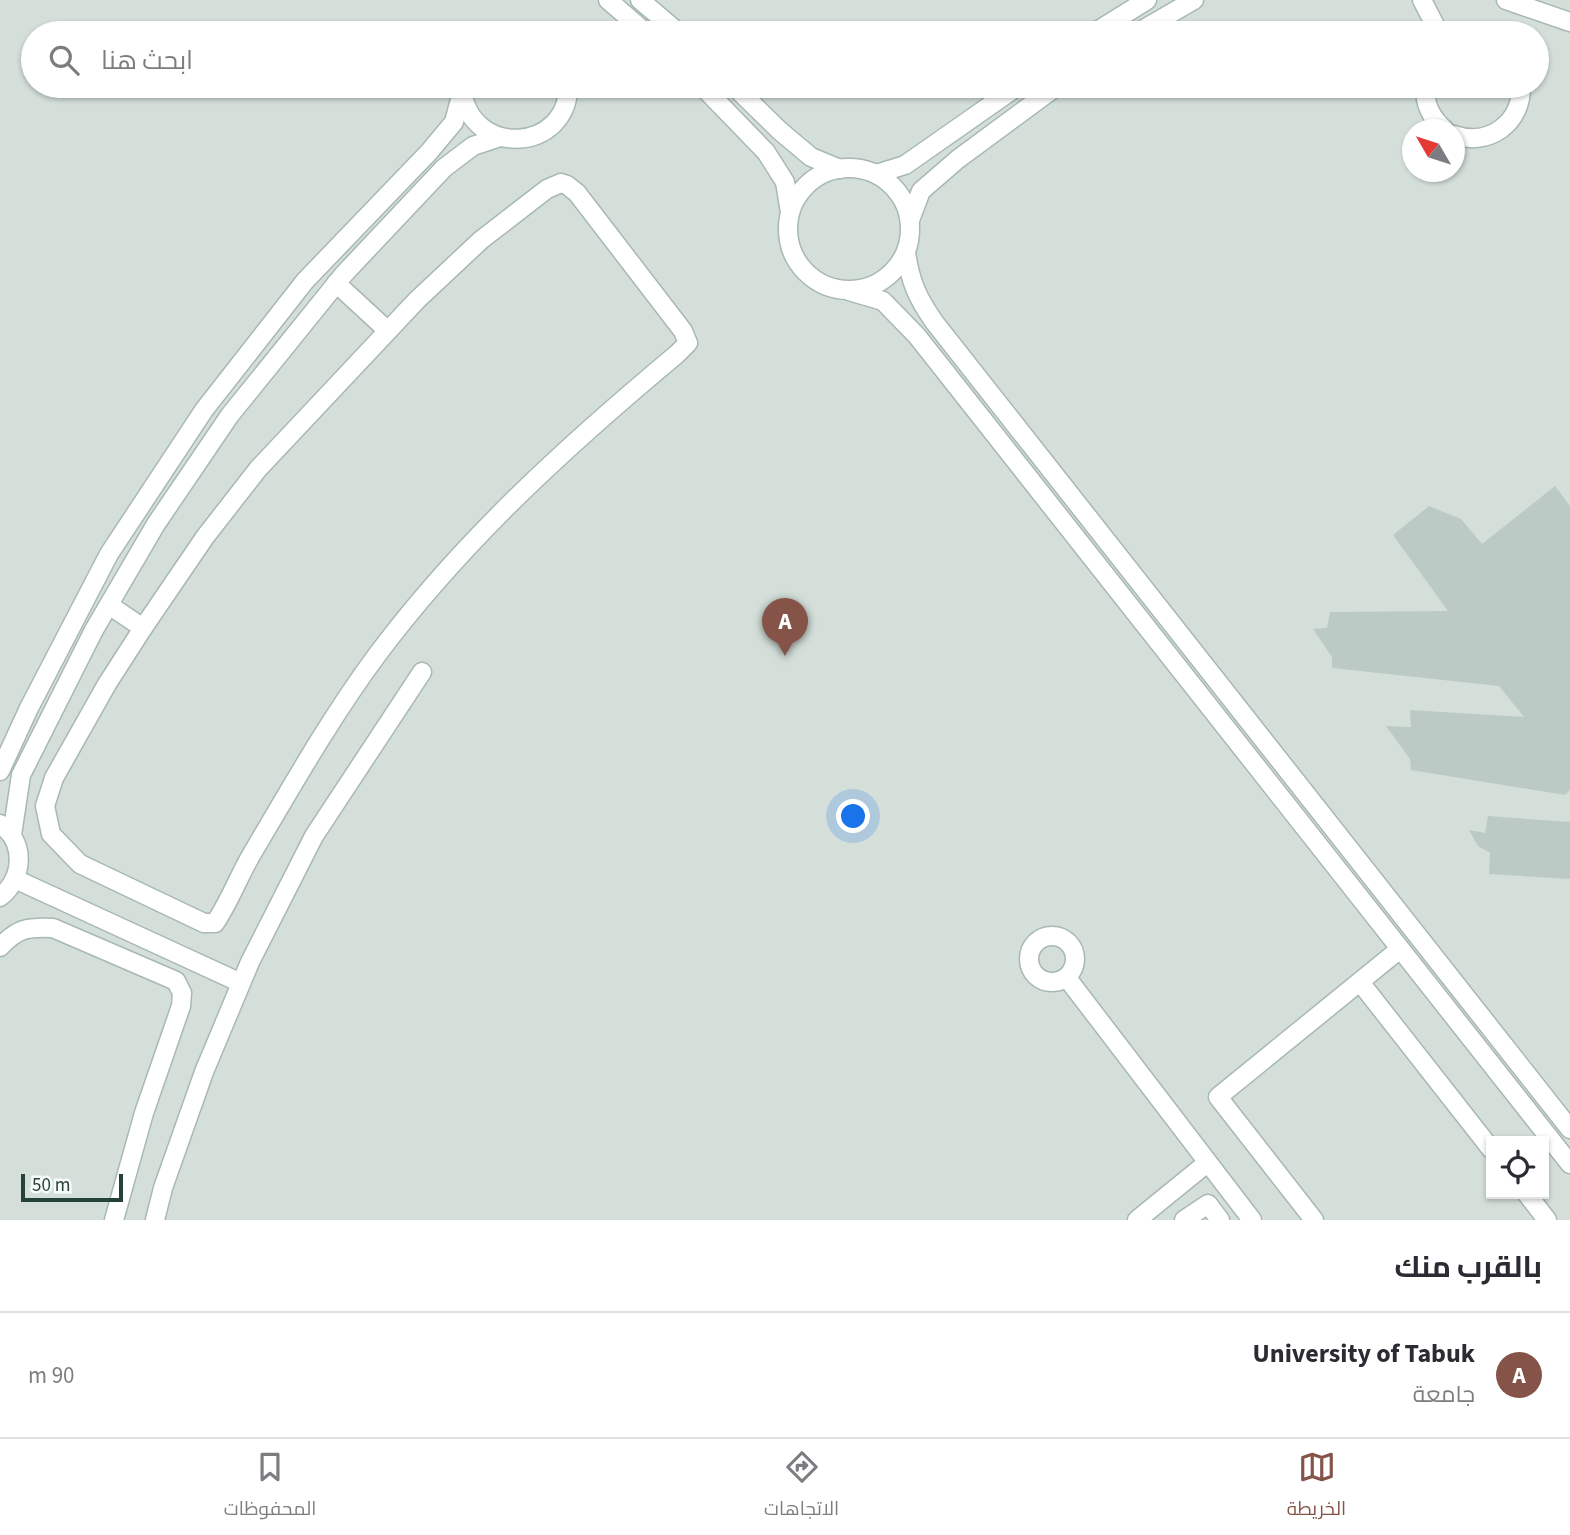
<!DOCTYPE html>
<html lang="ar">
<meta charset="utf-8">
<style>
:root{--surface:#fff;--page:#f2f2f3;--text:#2b2b33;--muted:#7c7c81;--line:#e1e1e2;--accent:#855347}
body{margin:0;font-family:"Source Sans 3",Cairo,sans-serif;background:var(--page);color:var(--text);direction:rtl}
.controls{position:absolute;right:21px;bottom:21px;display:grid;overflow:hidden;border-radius:0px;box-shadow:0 2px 5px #0004}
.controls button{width:63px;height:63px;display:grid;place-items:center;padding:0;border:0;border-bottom:2px solid var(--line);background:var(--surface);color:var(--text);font:35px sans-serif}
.compass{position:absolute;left:1402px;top:119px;width:63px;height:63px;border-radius:50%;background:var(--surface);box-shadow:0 2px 5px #0004;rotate:309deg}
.scale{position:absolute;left:21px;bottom:18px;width:102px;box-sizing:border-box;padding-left:7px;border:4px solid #24423a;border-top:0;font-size:19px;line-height:24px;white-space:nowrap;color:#24423a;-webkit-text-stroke:5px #f7fbf9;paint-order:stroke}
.you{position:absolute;left:854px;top:817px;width:24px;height:24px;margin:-18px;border:5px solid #fff;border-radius:50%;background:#1a73e8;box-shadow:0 0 0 10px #1a73e833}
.badge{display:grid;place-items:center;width:46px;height:46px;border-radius:50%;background:var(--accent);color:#fff;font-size:23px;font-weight:700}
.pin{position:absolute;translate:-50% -58px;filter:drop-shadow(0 2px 4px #0008)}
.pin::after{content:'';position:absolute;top:37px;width:24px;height:21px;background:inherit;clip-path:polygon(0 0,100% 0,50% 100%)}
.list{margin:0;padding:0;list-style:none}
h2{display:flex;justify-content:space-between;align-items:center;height:91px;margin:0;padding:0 28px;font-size:30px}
h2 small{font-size:23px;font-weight:400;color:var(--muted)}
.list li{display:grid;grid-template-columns:46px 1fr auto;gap:21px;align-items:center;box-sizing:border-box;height:126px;padding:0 28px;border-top:2px solid var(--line)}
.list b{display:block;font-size:26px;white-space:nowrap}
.list p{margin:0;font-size:23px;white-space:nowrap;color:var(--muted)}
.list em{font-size:23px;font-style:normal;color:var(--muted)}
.icon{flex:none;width:38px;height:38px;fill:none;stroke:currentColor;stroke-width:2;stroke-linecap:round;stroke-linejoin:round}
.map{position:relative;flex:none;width:1570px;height:1220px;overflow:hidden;direction:ltr}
.search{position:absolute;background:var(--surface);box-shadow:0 2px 5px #0004;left:21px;right:21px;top:21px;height:77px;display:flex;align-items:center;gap:18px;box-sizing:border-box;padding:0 24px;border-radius:38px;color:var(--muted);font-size:26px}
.sheet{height:217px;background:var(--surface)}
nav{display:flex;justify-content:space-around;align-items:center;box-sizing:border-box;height:98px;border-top:2px solid var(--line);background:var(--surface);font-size:19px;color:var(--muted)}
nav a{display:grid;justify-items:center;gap:4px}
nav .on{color:var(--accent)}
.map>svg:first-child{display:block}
.built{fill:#d4dfda;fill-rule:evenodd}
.building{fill:#bbcac4}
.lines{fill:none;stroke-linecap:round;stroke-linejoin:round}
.minor-casing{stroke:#a8b8b2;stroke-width:21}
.minor{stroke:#fff;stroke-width:18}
</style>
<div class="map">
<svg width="1570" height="1220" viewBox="0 0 1570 1220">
<rect width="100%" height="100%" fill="#e6efeb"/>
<!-- built -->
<path class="built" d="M0 0H1570V1220H0ZM33 33H1537V86H33ZM1412 130H1454V172H1412ZM1491 1141H1544V1194H1491Z"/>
<!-- building -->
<g class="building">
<path d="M1555 486 1570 506V790L1565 795 1411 770 1410 759 1386 726 1411 727 1410 710 1524 717 1499 686 1332 668V657L1313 629 1327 628 1330 612 1448 611 1393 535 1429 506 1461 519 1482 544Z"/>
<path d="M1488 816 1570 822V879L1489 874 1490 853 1478 846 1469 830 1485 833Z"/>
</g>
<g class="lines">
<defs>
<g id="minor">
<path d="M608 0 646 33"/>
<path d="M640 0 679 33"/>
<path d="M1422 0 1439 33"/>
<path d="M1506 0 1570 22"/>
<path d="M509 33H523"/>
<path d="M1094 33 1147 0"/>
<path d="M1137 33 1194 0"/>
<path d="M702 86 766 152 785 182 790 212"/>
<path d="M734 86 780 131 811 157 840 169"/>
<path d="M1426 86C1423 103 1432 119 1445 130"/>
<path d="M462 90C471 159 569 152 568 86"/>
<path d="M1454 135C1489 147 1522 123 1521 86"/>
<circle cx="849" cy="229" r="61"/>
<path d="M876 174 905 165 1018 86"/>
<path d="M561 183 567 185 577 193 683 331 688 343 677 354C568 445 463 540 377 655 331 717 292 786 253 852 239 875 230 901 215 923H204L80 864 51 834 45 806 54 778 107 684 143 628 205 537 258 469 417 300 481 240 547 189Z"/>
<path d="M910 220 921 191 958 159 1057 86"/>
<path d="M906 252C910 282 918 299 935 323L1570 1129"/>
<path d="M336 283 388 331"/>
<path d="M849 291 883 301 917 336 1570 1164"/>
<path d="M109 605 143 628"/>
<path d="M0 771 29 708 109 554 204 410 305 281 429 152 454 122 462 92"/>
<path d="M0 824C26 842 24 878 0 897"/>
<path d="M12 835 21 775 94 630 156 524 230 415 344 274 444 168 473 146 500 137"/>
<path d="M15 879 241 983"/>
<circle cx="1052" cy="959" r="23"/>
<path d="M0 947C18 928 27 927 53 928L176 981 182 993 181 1006 144 1113 114 1220"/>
<path d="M1067 978 1252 1220"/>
<path d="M1360 982 1491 1149"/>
<path d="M1527 1194 1547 1220"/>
<path d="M155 1220 163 1188 204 1072 250 962 314 836 422 672"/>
<path d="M1137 1220 1207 1163"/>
<path d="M1184 1220 1208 1204 1220 1220"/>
<path d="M1314 1220 1218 1097 1400 949"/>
</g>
</defs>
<!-- minor casing -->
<use href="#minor" class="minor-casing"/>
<!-- minor -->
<use href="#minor" class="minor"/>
</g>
</svg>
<div class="controls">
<button><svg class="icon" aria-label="locate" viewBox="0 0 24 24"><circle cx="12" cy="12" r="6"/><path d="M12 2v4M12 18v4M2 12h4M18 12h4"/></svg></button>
</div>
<svg class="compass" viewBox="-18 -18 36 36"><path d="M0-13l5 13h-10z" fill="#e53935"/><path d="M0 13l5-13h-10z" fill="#7c7c81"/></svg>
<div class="scale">50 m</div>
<div class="you"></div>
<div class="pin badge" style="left:785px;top:656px">A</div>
<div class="search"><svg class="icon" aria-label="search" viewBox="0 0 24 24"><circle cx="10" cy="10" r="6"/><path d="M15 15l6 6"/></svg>ابحث هنا</div>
</div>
<section class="sheet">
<h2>بالقرب منك<small></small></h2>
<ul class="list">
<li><span class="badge">A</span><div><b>University of Tabuk</b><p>جامعة</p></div><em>90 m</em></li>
</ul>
</section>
<nav>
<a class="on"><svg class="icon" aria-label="map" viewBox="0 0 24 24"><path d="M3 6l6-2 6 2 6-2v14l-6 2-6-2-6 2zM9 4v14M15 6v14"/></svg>الخريطة</a>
<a><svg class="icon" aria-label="directions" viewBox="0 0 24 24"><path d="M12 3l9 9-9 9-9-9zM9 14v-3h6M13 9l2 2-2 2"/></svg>الاتجاهات</a>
<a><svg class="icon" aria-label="saved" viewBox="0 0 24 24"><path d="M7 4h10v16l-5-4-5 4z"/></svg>المحفوظات</a>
</nav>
